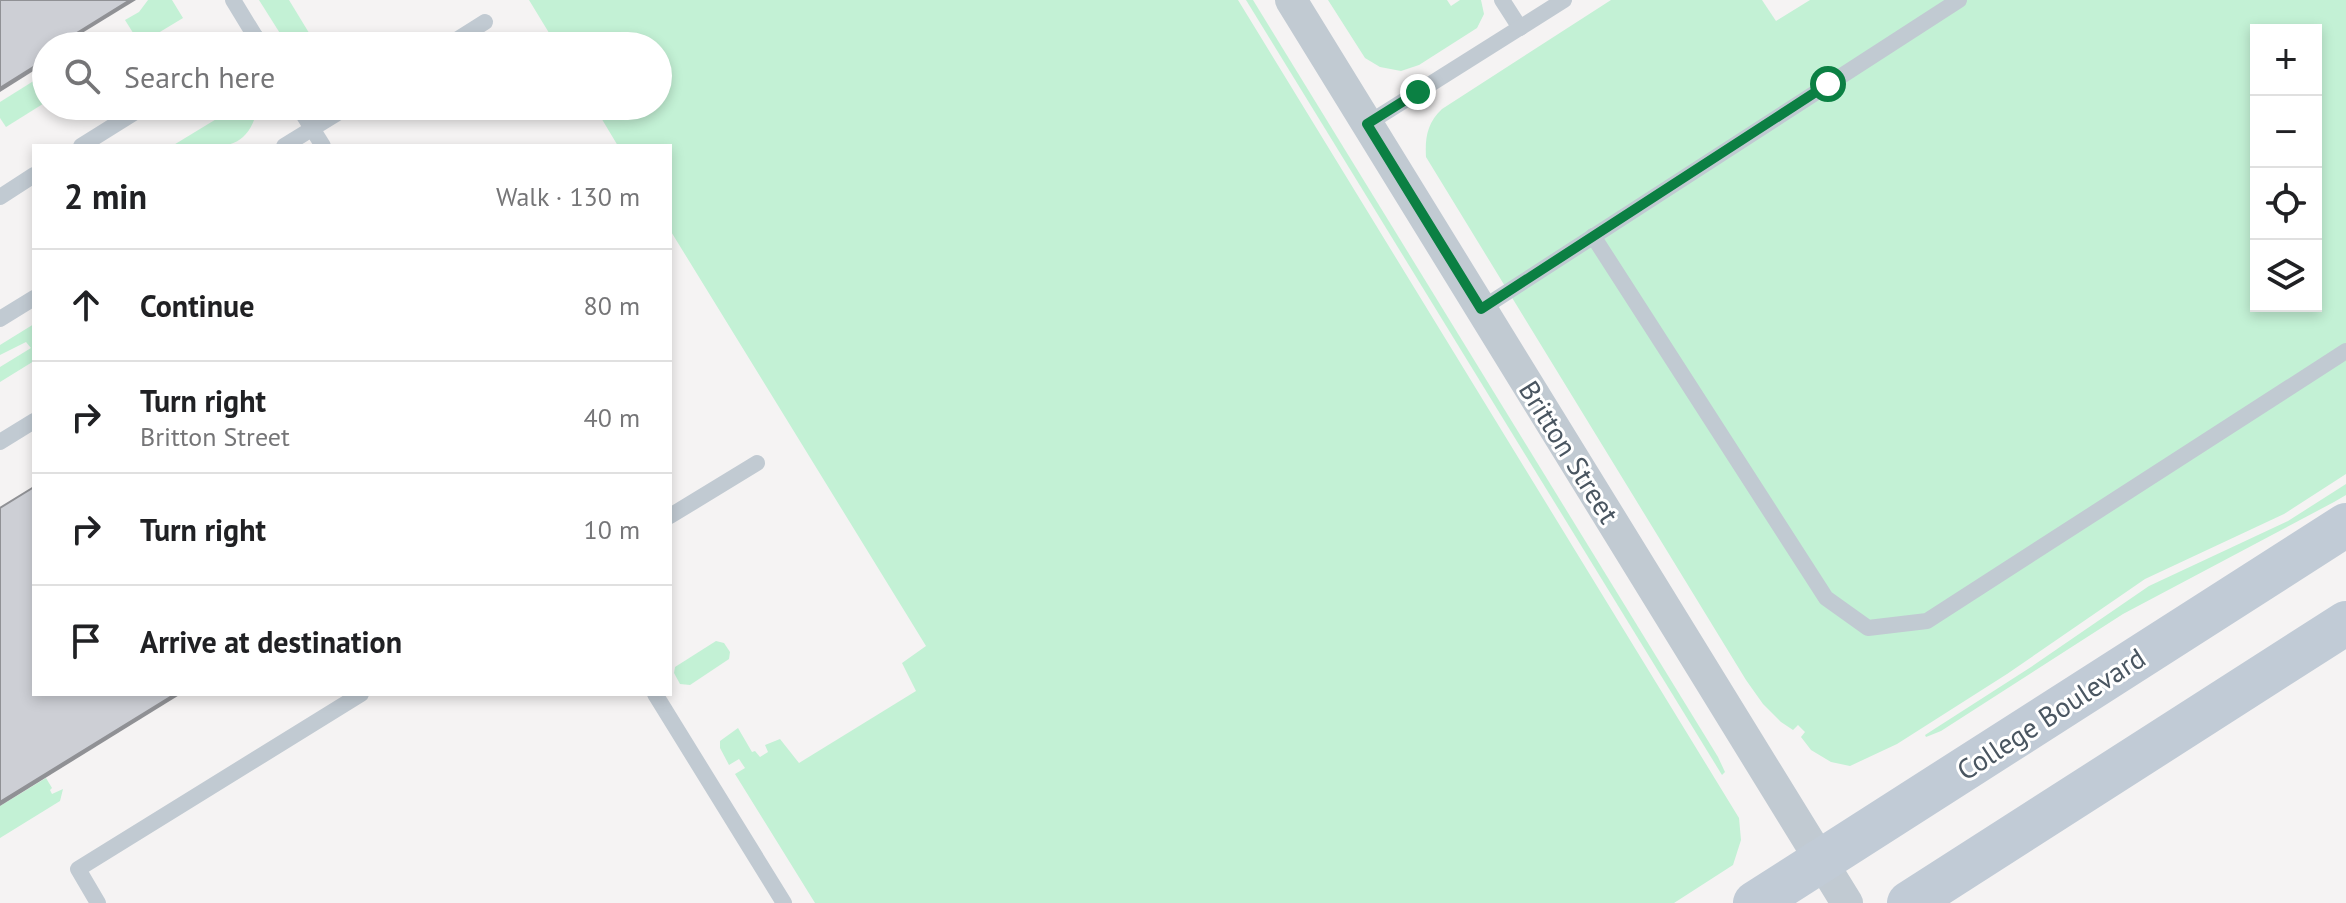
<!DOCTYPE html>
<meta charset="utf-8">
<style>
:root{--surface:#fff;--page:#f2f2f2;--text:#202124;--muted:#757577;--line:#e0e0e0}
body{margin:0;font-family:"PT Sans",sans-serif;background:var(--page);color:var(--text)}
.controls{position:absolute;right:24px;top:24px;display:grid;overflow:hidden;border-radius:0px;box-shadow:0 4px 12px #0003}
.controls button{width:72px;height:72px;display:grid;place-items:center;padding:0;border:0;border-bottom:2px solid var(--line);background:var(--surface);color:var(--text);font:40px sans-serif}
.stop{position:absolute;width:24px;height:24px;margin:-18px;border:6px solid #0b8043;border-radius:50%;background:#fff}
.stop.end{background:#0b8043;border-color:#fff;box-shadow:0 2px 8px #0008}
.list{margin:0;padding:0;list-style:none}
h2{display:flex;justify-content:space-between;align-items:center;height:104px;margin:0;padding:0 32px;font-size:34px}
h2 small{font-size:26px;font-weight:400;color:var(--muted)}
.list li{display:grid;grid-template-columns:52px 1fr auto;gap:24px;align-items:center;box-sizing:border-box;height:112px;padding:0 32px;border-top:2px solid var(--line)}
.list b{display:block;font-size:30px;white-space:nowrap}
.list p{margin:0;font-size:26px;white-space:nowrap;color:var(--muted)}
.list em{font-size:26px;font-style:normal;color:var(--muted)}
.icon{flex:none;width:44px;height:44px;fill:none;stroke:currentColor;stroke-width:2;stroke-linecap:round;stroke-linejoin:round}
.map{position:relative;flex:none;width:2346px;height:903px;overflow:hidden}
.search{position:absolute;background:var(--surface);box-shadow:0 4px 12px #0003;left:32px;top:32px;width:640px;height:88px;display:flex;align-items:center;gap:20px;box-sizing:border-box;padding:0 28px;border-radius:44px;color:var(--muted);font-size:30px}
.panel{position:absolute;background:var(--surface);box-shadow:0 4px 12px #0003;left:32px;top:144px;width:640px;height:552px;border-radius:0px}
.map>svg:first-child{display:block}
.green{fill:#c3f1d5;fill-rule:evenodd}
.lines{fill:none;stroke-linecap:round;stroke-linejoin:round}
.lane{stroke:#c1cad2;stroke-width:16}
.street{stroke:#c1cad2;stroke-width:32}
.secondary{stroke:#c1cbd6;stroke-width:44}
.shaded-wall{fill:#909195}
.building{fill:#cdcfd5;stroke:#909195;stroke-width:2}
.route{stroke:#0b8043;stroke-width:10}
.labels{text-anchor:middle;stroke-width:6;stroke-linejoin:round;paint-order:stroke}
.street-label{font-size:28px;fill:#4a5661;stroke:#fff}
</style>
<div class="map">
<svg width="2346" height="903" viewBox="0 0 2346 903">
<rect width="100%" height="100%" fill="#f5f3f3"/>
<!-- green -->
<g class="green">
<path d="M148 0H172L183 18 140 44 125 20 139 12Z"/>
<path d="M259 0H289L317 46H288Z"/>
<path d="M529 0H1238L1739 818 1741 840 1733 865 1674 903H815L735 774 745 768 739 759 729 765 720 748V741L738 728 752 752 755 751 760 757 768 752 765 745 780 739 799 763 916 691 902 663 926 646 670 230V146H618L594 106H658V46H557Z"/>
<path d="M1246 0H1253L1718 757 1725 772 1722 775Z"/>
<path d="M1328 0H1447L1451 6 1460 0H1481L1484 14 1477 28 1419 65 1401 71 1380 67 1365 58Z"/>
<path d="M1611 0H1762L1776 21 1810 0H2346V474L2284 514 2145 579 2007 674 1897 744 1850 766 1831 762 1811 750 1801 737 1805 732 1798 725 1793 730 1781 722 1763 704 1746 680 1426 157C1425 138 1427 123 1442 109ZM2256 30H2316V306H2256Z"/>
<path d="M40 77 46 86V102L6 127 0 118V102Z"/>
<path d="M238 106H258C248 157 214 146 172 146L218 118 225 116 228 120 234 117 232 111Z"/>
<path d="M34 324V361L0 382V367L31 348 26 342 0 355V345Z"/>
<path d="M2346 484V495L2334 502 2123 614 1941 731 1926 737 1925 735 2031 667 2149 586 2288 521Z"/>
<path d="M716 641 724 643 730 652 729 659 690 685 680 684 674 673 675 667Z"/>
<path d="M46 778 52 788 50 790 52 794 63 789 60 801 0 838V806Z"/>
</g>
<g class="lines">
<!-- lane -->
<g class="lane">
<path d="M233 0 261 46"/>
<path d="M1502 0 1520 28"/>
<path d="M241 46 256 37"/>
<path d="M447 46 485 22"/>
<path d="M298 106 323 146"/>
<path d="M1367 124 1564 0"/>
<path d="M81 146 145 106"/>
<path d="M284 146 349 106"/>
<path d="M0 197 34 175"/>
<path d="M1593 236 1826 598 1868 628 1927 621 2346 351"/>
<path d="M1481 309 1959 0"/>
<path d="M0 319 34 298"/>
<path d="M0 442 34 421"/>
<path d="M670 516 757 463"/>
<path d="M655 694 784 903"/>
<path d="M98 903 78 869 361 694"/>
</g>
<!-- street -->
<path class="street" d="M1291 0 1847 903"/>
<!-- secondary -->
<g class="secondary">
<path d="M1755 903 2346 525"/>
<path d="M1909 903 2346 623"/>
</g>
</g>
<!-- shaded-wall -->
<g class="shaded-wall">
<path d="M130 0H136L61 46 59 44Z"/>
<path d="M46 59V63L0 92V88Z"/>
<path d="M175 694H181L0 806V802Z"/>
</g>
<!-- building -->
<g class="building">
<path d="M0 0H130L59 44 60 46H46V59L0 88Z"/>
<path d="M34 487V694H175L0 802V508Z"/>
</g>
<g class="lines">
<!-- route -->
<path class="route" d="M1418 92 1367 124 1481 309 1828 84"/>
</g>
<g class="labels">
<!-- street labels -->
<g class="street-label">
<text transform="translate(1569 452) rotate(58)" y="10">Britton Street</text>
<text transform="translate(2051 714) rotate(-33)" y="10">College Boulevard</text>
</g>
</g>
</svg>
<div class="controls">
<button>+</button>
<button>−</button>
<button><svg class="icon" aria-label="locate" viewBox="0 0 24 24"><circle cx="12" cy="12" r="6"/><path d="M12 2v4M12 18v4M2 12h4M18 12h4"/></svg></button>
<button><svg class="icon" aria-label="layers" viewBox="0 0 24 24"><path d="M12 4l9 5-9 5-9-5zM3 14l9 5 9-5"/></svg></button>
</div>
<div class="stop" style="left:1828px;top:84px"></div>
<div class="stop end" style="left:1418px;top:92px"></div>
<div class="search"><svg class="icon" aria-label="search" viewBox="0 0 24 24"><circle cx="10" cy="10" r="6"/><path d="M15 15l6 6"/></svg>Search here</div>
<section class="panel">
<h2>2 min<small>Walk · 130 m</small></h2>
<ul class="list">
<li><svg class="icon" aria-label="ahead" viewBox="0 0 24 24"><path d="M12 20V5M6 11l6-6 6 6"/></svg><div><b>Continue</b></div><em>80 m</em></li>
<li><svg class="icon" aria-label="right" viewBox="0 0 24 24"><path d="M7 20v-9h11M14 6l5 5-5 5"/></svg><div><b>Turn right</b><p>Britton Street</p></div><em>40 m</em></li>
<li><svg class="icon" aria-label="right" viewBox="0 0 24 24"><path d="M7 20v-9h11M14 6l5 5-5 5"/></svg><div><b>Turn right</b></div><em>10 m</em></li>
<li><svg class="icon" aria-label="arrive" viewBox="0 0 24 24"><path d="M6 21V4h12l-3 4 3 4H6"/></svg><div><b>Arrive at destination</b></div></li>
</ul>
</section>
</div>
